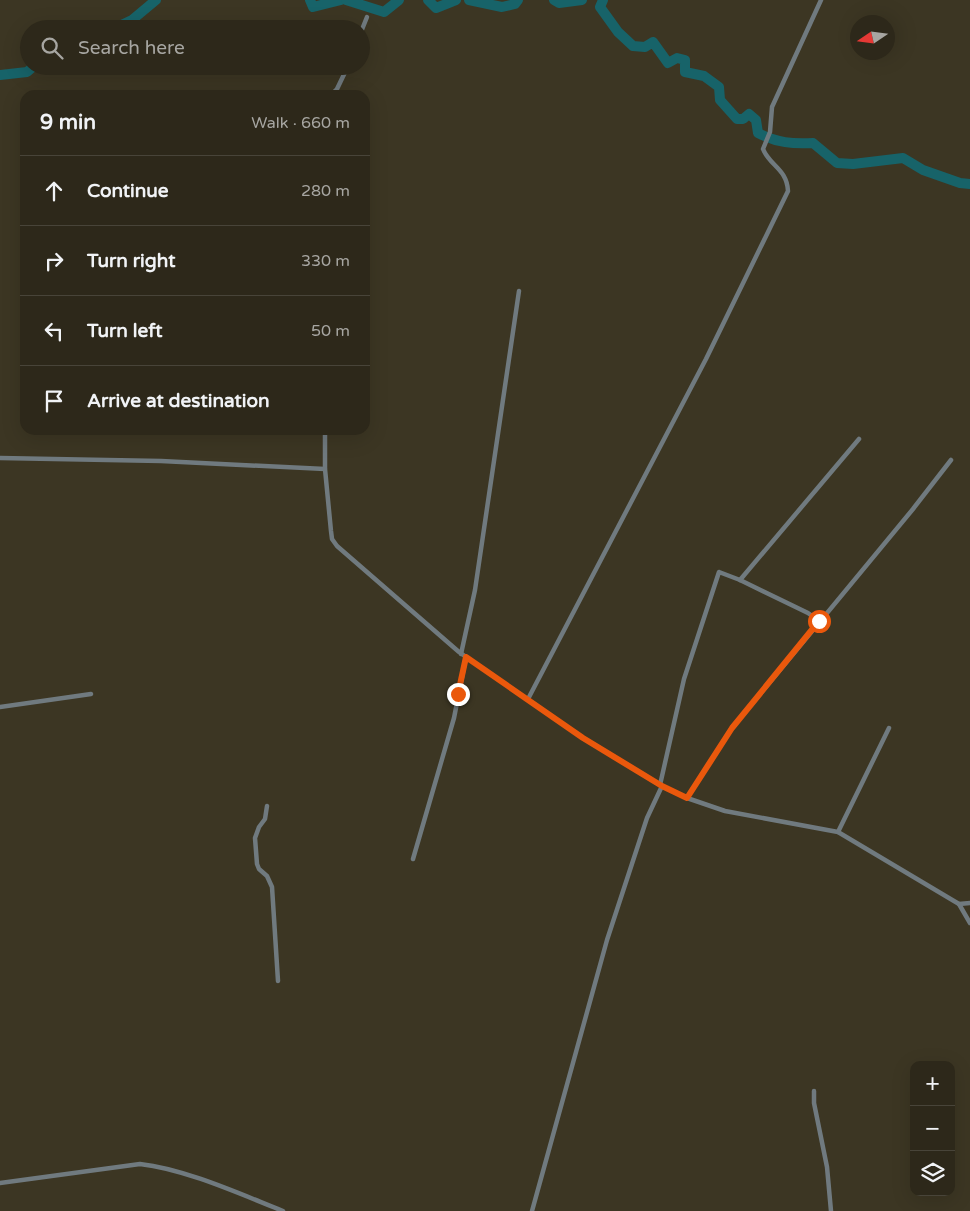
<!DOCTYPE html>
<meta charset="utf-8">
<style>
:root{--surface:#2d281a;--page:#353023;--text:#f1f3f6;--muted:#a7a6a2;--line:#484439}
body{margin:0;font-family:"Varela Round",sans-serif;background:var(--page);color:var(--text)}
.controls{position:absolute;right:15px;bottom:15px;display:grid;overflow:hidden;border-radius:10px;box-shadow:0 5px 20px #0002}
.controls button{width:45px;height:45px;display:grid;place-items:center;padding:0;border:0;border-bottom:1px solid var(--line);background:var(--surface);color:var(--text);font:25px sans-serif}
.compass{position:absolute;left:850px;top:15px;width:45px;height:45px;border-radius:50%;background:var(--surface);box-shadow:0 5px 20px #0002;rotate:257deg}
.stop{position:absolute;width:15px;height:15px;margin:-11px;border:4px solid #ea580c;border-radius:50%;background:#fff}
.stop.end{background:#ea580c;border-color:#fff;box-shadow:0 1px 5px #0008}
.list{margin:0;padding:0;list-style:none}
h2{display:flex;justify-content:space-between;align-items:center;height:65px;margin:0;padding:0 20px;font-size:21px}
h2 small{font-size:16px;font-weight:400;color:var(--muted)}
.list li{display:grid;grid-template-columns:32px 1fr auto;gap:15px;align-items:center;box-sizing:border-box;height:70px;padding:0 20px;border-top:1px solid var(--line)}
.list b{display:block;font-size:19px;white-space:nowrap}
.list em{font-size:16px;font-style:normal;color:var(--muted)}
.icon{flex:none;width:28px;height:28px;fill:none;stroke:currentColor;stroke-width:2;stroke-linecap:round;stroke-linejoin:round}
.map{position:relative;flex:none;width:970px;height:1211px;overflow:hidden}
.search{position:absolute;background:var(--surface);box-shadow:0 5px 20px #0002;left:20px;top:20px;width:350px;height:55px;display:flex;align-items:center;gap:12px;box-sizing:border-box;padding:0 18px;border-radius:28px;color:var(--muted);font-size:19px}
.panel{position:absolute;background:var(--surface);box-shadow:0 5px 20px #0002;left:20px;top:90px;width:350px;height:345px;border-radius:15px}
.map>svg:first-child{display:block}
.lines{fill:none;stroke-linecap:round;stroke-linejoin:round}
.river{stroke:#176369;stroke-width:10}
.street{stroke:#707a7f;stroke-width:4.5}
.route{stroke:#ea580c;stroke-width:6}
</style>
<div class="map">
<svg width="970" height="1211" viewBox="0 0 970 1211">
<rect width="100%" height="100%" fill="#3c3623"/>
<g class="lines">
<!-- river -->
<g class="river">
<path d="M310 0 313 7 341 0"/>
<path d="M346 0 384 12 399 0"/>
<path d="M428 0 436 8 456 0"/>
<path d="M469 0 502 7 515 4 518 0"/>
<path d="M554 0 559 3 582 0"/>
<path d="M603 0 600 7 618 32 633 46 645 47 653 42 668 63 677 58 685 60V72L704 76 719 87 720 100 737 119H743L749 114 756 120 758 133C778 143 792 144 813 143L837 163 853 164 903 158 923 170 960 183 970 184"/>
<path d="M113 29 132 20 156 0"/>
<path d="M0 75 27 72 34 66"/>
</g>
<!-- street -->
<g class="street">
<path d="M361 32 367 17"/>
<path d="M331 95 337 89 348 66"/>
<path d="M325 430V469L331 531 332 539 337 546 459 652 583 738 662 786"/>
<path d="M0 458 161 461 325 469"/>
<path d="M740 580 859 439"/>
<path d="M461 654 475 590 519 291"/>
<path d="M528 699 706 359 788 191C787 169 770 166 763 149L770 132 772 107 821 0"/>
<path d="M0 707 91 694"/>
<path d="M660 785 684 679 719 572 740 580 808 613 819 621"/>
<path d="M687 798 732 728 913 509 951 460"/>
<path d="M267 806 265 819 259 827 255 838 257 864 259 869 267 876 272 887 278 981"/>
<path d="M838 832 889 728"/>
<path d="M413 859 454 718 466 657"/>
<path d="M959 904 970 923"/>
<path d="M814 1091V1103L827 1167 831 1211"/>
<path d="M0 1183 140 1164C185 1169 240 1194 283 1211"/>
<path d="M532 1211 607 940 647 818 662 786 687 798 725 811 838 832 959 904 970 903"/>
</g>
</g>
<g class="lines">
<!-- route -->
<path class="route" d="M458 694 466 657 583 738 662 786 687 798 732 728 819 621"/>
</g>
</svg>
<div class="controls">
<button>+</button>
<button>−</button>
<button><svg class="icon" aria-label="layers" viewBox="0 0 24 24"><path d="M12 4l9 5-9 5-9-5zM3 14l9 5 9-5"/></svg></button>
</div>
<svg class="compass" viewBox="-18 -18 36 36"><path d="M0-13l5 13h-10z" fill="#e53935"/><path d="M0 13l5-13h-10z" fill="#a7a6a2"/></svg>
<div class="stop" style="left:819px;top:621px"></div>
<div class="stop end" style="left:458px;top:694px"></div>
<div class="search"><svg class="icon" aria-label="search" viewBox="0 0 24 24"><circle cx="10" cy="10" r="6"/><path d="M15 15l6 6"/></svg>Search here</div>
<section class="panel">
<h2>9 min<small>Walk · 660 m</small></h2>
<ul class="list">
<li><svg class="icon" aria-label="ahead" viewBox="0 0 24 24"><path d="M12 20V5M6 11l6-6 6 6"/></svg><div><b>Continue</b></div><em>280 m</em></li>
<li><svg class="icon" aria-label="right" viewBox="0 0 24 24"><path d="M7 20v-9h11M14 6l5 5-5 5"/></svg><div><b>Turn right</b></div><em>330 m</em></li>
<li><svg class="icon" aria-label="left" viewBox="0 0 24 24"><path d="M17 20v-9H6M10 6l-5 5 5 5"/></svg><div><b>Turn left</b></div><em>50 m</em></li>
<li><svg class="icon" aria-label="arrive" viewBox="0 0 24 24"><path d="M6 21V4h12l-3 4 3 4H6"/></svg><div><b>Arrive at destination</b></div></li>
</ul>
</section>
</div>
